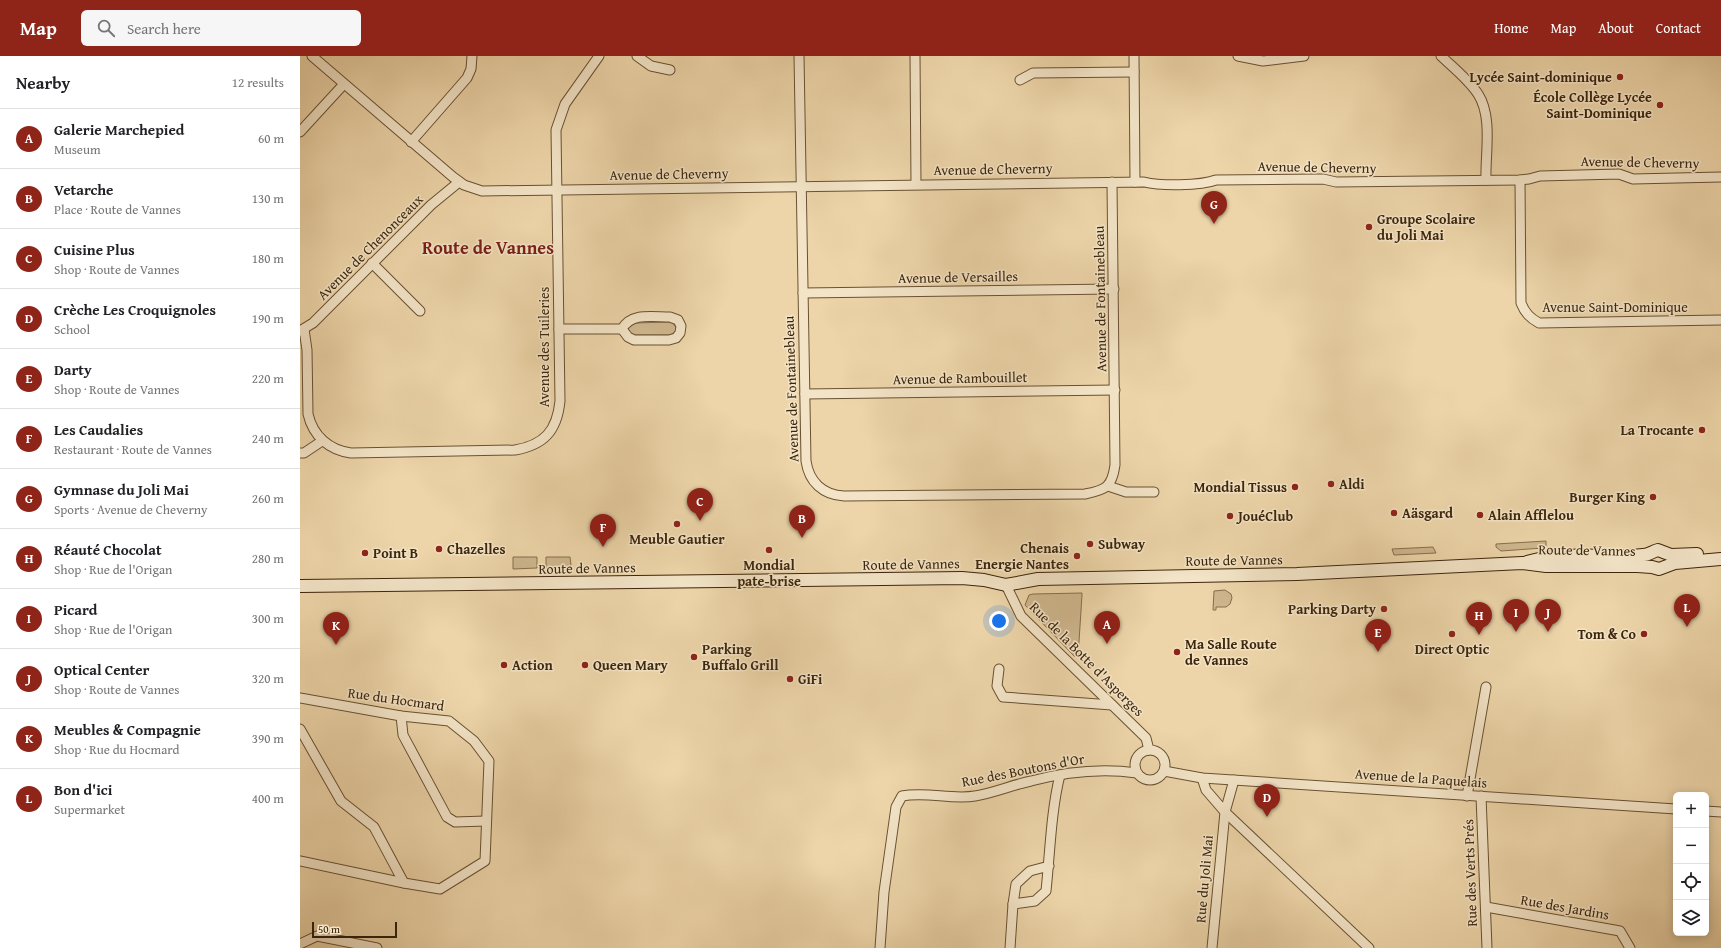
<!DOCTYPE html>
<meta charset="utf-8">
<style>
:root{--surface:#fff;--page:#f6f6f6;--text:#202124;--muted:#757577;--line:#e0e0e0;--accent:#8f2418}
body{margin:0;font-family:"Gentium Book Plus",serif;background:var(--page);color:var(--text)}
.controls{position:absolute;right:12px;bottom:12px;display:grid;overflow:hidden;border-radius:6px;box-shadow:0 2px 10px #0003}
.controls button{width:36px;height:36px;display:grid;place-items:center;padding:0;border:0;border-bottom:1px solid var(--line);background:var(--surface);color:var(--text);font:20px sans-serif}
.scale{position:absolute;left:12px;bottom:10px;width:85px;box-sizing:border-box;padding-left:4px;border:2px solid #3d250b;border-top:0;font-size:11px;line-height:14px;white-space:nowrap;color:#3d250b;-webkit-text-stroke:3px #f3e4c7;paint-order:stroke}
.you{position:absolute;left:699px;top:565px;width:14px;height:14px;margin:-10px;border:3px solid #fff;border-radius:50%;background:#1a73e8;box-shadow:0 0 0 6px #1a73e833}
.badge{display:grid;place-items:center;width:26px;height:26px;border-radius:50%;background:var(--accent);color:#fff;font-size:13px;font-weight:700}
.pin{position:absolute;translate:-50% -33px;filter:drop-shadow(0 1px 2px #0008)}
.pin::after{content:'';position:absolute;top:21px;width:14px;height:12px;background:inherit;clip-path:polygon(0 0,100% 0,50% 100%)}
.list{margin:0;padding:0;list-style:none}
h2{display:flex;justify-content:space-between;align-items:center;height:52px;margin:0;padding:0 16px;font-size:17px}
h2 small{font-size:13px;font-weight:400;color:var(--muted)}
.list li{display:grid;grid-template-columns:26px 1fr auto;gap:12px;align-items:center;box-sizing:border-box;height:60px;padding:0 16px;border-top:1px solid var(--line)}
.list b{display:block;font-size:15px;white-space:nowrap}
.list p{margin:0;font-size:13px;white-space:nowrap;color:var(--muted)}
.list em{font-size:13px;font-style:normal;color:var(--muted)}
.icon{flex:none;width:22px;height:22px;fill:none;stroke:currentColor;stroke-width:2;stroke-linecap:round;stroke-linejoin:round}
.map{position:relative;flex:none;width:1421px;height:892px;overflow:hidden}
header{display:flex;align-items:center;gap:24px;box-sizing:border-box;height:56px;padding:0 20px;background:var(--accent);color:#fff}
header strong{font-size:19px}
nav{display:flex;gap:22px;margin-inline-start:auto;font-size:14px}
.search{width:280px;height:36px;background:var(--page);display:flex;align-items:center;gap:10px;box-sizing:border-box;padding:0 14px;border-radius:6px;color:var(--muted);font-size:15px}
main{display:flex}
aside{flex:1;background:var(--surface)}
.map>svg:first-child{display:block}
.green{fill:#cfb78e;stroke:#866e4c}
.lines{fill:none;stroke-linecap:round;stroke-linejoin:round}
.minor-casing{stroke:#695132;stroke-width:11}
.secondary-casing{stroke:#3d250b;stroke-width:14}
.minor{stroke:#f3e4c7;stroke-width:9}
.secondary{stroke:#f3e4c7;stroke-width:12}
.poi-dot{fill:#8f2418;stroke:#f3e4c7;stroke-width:1.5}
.labels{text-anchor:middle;stroke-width:3;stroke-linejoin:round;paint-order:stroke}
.poi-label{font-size:14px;font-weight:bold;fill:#3d250b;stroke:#f3e4c7;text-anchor:start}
.street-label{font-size:14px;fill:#3d250b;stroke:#f3e4c7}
.district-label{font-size:18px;font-weight:bold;fill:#7a1f14;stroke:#f3e4c7}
</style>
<header>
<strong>Map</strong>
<div class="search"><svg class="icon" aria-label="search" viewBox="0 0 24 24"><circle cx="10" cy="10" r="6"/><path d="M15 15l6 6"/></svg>Search here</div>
<nav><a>Home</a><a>Map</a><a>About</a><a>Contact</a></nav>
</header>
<main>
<aside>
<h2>Nearby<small>12 results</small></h2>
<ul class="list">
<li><span class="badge">A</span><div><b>Galerie Marchepied</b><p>Museum</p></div><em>60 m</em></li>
<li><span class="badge">B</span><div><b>Vetarche</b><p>Place · Route de Vannes</p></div><em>130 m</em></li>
<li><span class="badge">C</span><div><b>Cuisine Plus</b><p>Shop · Route de Vannes</p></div><em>180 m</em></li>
<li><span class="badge">D</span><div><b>Crèche Les Croquignoles</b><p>School</p></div><em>190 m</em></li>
<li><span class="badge">E</span><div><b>Darty</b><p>Shop · Route de Vannes</p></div><em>220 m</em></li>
<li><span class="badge">F</span><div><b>Les Caudalies</b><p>Restaurant · Route de Vannes</p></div><em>240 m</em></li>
<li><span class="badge">G</span><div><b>Gymnase du Joli Mai</b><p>Sports · Avenue de Cheverny</p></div><em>260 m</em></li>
<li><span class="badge">H</span><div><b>Réauté Chocolat</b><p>Shop · Rue de l'Origan</p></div><em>280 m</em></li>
<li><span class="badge">I</span><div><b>Picard</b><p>Shop · Rue de l'Origan</p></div><em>300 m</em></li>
<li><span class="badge">J</span><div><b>Optical Center</b><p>Shop · Route de Vannes</p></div><em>320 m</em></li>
<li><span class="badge">K</span><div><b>Meubles &amp; Compagnie</b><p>Shop · Rue du Hocmard</p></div><em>390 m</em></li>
<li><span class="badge">L</span><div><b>Bon d'ici</b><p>Supermarket</p></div><em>400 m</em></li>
</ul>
</aside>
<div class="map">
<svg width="1421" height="892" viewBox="0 0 1421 892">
<rect width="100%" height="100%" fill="#edd5a9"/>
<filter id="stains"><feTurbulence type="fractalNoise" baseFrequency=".005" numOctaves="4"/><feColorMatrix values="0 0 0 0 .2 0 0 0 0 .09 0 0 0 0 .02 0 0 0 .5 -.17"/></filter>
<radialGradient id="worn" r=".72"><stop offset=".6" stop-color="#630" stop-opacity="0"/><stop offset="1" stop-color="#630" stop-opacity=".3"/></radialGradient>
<!-- green -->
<g class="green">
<path d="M370 266 373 267 377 273 376 276 370 279H331L328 273 329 270 334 267Z"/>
<path d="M1246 485V490L1243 492 1201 495 1196 491V488Z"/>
<path d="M1133 491 1136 497 1094 499 1092 493Z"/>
<path d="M213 501H237V512L213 513Z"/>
<path d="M246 501H270L271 509 268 512H246Z"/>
<path d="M925 534 931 538 932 542 930 548 926 551H916V554H913L914 535Z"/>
<path d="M782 537V539L778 601 774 600 725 549 729 539 733 538Z"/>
</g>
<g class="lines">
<defs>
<g id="minor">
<path d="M12 0 153 121 164 129 182 135 844 126C860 130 900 130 916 124L1023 123 1036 126 1220 124 1229 123 1240 120 1319 118 1333 123 1421 121"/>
<path d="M337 0 351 10 370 14"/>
<path d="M499 0 506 405C509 426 523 439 544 440L785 438C806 434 812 431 815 409L812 126"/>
<path d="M615 0 616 128"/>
<path d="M834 0 835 126"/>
<path d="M938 0 963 5 1004 0"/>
<path d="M1141 0C1154 12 1169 24 1178 38 1193 61 1185 98 1186 124"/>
<path d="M720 24 733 17 834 16"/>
<path d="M0 76 44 28"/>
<path d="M111 86 167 22 171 13 172 0"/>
<path d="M1220 124 1221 247C1225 257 1230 262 1239 267L1421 264"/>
<path d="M72 207 120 255"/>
<path d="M503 237 814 233"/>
<path d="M370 261 378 264 381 270 380 277 376 282 369 284H334L328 281 322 273C331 256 353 261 370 261Z"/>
<path d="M4 273 7 294 8 358C13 380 29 394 51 397L215 394C244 389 257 375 260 345L256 74 265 48 299 0"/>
<path d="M259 273H322"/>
<path d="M0 275 13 267 131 149 159 126"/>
<path d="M505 338 815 334"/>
<path d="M0 397H4L22 385"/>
<path d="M808 430 826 436H854"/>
<path d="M706 529 721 560 846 682 849 694"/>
<path d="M699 613 697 630 703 641 812 649"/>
<path d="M0 642 101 660 149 665 174 685 189 705 185 805 140 833 104 827 0 805"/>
<path d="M101 660 103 679 147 761 155 766 186 765"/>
<path d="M0 673 41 745 74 771 104 827"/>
<circle cx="850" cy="709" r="15"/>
<path d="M864 715 902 722 1376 753"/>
<path d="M902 722 906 734 925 756 1069 892"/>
<path d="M1167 740 1186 631"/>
<path d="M1181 740 1187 892"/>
<path d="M1406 755 1421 756"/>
<path d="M749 810 730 815 716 828 713 848 735 845 746 835C750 797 751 755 760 719"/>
<path d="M1186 851 1320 875 1330 892"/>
<path d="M0 888 17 880 77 892"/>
<path d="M580 892 584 836 596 751 602 740C626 735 651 744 675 740 694 737 712 729 731 725 765 716 802 712 837 717"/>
<path d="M710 892 713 848"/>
<path d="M912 892 925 756 934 724"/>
</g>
<g id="secondary">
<path d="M1227 506C1268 494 1303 503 1343 499 1349 499 1353 495 1358 494L1371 499 1397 498"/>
<path d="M0 530 662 522 684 524 706 529 738 523 997 518 1222 507 1246 510H1337L1352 511 1359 513 1375 507 1421 503"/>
</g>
</defs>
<!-- minor casing -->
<use href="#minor" class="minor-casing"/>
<!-- secondary casing -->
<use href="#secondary" class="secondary-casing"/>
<!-- minor -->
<use href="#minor" class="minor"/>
<!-- secondary -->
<use href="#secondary" class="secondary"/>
</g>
<!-- markers -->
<g class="poi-dot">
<circle cx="1320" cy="21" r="4"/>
<circle cx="1360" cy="49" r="4"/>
<circle cx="1069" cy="171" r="4"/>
<circle cx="1402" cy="374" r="4"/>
<circle cx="1031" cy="428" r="4"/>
<circle cx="995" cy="431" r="4"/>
<circle cx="1353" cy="441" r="4"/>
<circle cx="1094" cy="457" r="4"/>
<circle cx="1180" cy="459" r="4"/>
<circle cx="930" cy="460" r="4"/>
<circle cx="377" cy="468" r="4"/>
<circle cx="790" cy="488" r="4"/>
<circle cx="139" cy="493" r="4"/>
<circle cx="469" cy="494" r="4"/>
<circle cx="65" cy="497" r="4"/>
<circle cx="777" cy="500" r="4"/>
<circle cx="1084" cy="553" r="4"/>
<circle cx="1152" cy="578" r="4"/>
<circle cx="1344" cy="578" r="4"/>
<circle cx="877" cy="596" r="4"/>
<circle cx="394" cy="601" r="4"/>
<circle cx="204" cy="609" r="4"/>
<circle cx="285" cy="609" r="4"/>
<circle cx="490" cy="623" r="4"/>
</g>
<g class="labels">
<!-- poi labels -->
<g class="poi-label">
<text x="1312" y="26" text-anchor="end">Lycée Saint-dominique</text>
<text x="1352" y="46" text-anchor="end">École Collège Lycée<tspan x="1352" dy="16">Saint-Dominique</tspan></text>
<text x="1077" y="168">Groupe Scolaire<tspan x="1077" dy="16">du Joli Mai</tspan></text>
<text x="1394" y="379" text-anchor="end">La Trocante</text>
<text x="1039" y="433">Aldi</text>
<text x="987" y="436" text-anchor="end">Mondial Tissus</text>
<text x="1345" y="446" text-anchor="end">Burger King</text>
<text x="1102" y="462">Aäsgard</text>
<text x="1188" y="464">Alain Afflelou</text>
<text x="938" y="465">JouéClub</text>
<text x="377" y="488" text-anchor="middle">Meuble Gautier</text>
<text x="798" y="493">Subway</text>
<text x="769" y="497" text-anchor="end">Chenais<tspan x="769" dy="16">Energie Nantes</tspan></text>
<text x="147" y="498">Chazelles</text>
<text x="73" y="502">Point B</text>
<text x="469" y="514" text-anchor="middle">Mondial<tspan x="469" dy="16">pate-brise</tspan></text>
<text x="1076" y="558" text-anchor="end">Parking Darty</text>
<text x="1336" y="583" text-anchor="end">Tom &amp; Co</text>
<text x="885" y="593">Ma Salle Route<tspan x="885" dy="16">de Vannes</tspan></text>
<text x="402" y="598">Parking<tspan x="402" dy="16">Buffalo Grill</tspan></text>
<text x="1152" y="598" text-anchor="middle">Direct Optic</text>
<text x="212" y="614">Action</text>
<text x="293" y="614">Queen Mary</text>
<text x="498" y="628">GiFi</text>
</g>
<!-- street labels -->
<g class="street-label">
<text transform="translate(1340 106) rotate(1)" y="5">Avenue de Cheverny</text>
<text transform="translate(1017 111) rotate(1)" y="5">Avenue de Cheverny</text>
<text transform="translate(693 113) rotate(-1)" y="5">Avenue de Cheverny</text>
<text transform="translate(369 118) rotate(-1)" y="5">Avenue de Cheverny</text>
<text transform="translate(70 191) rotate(-45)" y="5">Avenue de Chenonceaux</text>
<text transform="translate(658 221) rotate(-1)" y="5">Avenue de Versailles</text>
<text transform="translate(800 243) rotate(-91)" y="5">Avenue de Fontainebleau</text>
<text x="1315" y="256">Avenue Saint-Dominique</text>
<text transform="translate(244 291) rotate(-90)" y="5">Avenue des Tuileries</text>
<text transform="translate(660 322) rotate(-1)" y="5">Avenue de Rambouillet</text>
<text transform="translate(491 333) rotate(-92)" y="5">Avenue de Fontainebleau</text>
<text transform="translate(1287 494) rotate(1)" y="5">Route de Vannes</text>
<text transform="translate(934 504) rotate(-1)" y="5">Route de Vannes</text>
<text transform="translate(611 508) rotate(-1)" y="5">Route de Vannes</text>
<text transform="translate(287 512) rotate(-1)" y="5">Route de Vannes</text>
<text transform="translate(787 603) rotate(45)" y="5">Rue de la Botte d'Asperges</text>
<text transform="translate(96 643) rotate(8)" y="5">Rue du Hocmard</text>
<text transform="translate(723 714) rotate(-11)" y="5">Rue des Boutons d'Or</text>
<text transform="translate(1121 722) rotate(4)" y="5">Avenue de la Paquelais</text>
<text transform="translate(1170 817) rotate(-92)" y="5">Rue des Verts Prés</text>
<text transform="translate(904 823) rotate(-85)" y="5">Rue du Joli Mai</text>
<text transform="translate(1265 851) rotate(10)" y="5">Rue des Jardins</text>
</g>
<!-- district labels -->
<g class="district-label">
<text x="188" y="198">Route de Vannes</text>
</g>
</g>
<rect width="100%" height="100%" filter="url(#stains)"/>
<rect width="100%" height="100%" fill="url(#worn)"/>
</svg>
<div class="controls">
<button>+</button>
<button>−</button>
<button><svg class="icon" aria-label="locate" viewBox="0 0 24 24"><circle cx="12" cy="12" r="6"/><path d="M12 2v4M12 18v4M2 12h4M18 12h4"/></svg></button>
<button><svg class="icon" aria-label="layers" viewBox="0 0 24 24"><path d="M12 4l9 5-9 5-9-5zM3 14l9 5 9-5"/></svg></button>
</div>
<div class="scale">50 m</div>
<div class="you"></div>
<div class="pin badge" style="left:807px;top:588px">A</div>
<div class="pin badge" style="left:502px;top:482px">B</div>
<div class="pin badge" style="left:400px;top:465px">C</div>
<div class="pin badge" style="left:967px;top:761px">D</div>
<div class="pin badge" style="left:1078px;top:596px">E</div>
<div class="pin badge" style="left:303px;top:491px">F</div>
<div class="pin badge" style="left:914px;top:168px">G</div>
<div class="pin badge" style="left:1179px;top:579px">H</div>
<div class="pin badge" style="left:1216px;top:576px">I</div>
<div class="pin badge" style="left:1248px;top:576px">J</div>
<div class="pin badge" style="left:36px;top:589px">K</div>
<div class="pin badge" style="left:1387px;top:571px">L</div>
</div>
</main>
